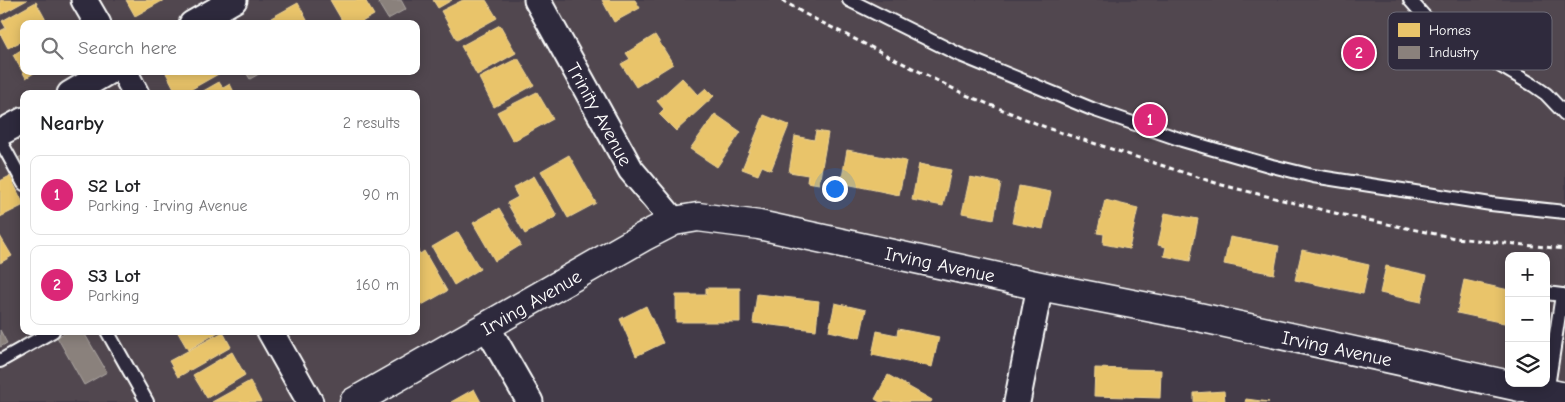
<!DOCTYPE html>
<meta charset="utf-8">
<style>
:root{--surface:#fff;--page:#f6f6f6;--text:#202124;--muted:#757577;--line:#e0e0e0;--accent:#db2777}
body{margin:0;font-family:"Comic Neue",sans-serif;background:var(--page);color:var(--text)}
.controls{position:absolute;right:15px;bottom:15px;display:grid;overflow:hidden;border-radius:10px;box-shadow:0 2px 12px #0003}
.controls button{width:45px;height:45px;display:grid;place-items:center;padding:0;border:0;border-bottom:1px solid var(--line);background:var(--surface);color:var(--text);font:25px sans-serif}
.you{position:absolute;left:834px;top:188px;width:18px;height:18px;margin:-12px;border:4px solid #fff;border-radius:50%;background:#1a73e8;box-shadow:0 0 0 8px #1a73e833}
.badge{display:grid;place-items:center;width:32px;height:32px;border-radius:50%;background:var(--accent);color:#fff;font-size:16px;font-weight:700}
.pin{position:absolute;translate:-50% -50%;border:2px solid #fff;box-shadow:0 1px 5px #0006}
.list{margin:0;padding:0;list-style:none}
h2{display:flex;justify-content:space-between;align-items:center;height:65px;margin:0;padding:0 20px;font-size:21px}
h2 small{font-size:16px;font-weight:400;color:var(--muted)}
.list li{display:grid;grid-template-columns:32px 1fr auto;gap:15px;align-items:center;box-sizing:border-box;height:80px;margin:0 10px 10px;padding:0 10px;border:1px solid var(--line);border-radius:10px}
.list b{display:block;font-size:19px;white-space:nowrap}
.list p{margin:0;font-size:16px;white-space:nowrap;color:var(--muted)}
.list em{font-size:16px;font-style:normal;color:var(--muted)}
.icon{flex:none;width:28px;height:28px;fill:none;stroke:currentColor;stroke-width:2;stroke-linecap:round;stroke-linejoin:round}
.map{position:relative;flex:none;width:1565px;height:402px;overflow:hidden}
.search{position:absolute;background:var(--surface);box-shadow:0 2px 12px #0003;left:20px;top:20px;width:400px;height:55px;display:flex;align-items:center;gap:12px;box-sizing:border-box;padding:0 18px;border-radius:10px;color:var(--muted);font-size:19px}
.panel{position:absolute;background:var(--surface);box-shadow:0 2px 12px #0003;left:20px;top:90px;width:400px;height:245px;border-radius:10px}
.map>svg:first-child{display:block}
.built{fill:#51474f;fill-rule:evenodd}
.homes{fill:#e9c46a;stroke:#f0d697}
.industry{fill:#8a817c;stroke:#ada7a3}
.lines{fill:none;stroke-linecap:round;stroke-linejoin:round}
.lane-casing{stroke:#fff;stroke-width:16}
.street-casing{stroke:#fff;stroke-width:29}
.secondary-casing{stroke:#fff;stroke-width:31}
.path{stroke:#fff;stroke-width:3;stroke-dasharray:5 4;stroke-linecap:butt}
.lane{stroke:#2f2a3d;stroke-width:12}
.street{stroke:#2f2a3d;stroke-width:25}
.secondary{stroke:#2f2a3d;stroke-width:28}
.labels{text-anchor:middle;stroke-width:5;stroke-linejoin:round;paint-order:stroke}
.street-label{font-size:19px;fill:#fff;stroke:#2f2a3d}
.key{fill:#2f2a3d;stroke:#6d6a77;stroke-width:1}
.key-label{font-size:14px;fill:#fff}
</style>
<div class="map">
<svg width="1565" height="402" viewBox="0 0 1565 402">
<rect width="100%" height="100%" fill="#433b48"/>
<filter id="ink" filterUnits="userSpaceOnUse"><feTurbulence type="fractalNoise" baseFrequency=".02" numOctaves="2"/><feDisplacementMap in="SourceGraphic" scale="10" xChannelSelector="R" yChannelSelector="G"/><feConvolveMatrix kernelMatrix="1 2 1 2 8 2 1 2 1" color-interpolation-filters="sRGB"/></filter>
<g filter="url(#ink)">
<!-- built -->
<path class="built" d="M0 0H1565V397L698 217 354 402H0ZM24 24H416V71H24ZM24 94H416V331H24ZM1509 256H1546V383H1509Z"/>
<!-- homes -->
<g class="homes">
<path d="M0 0H27L0 15Z"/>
<path d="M126 0H164L135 16Z"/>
<path d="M330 0H365L374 15 358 24H344Z"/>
<path d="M433 0H452L438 8Z"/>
<path d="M463 0H486L497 18 457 40 441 11Z"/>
<path d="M602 0H635L640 8 614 22Z"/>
<path d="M36 2 48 24H24V40L8 48 0 33V31L6 28 2 21Z"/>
<path d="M298 3 309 24H274L271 18Z"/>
<path d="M500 25 516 53 477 75 461 46Z"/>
<path d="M655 35 673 64 636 87 621 64 630 59 626 53Z"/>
<path d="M24 48V71H37L26 78 13 55Z"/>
<path d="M518 58 534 85 494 107 479 78Z"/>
<path d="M168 71H219L220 73 183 94H177L166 73Z"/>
<path d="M682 78 698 95 706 88 714 96 676 131 659 114 664 109 657 101Z"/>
<path d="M219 82 223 88 230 84 235 94H198Z"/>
<path d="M537 92 553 119 513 141 497 112Z"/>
<path d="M715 114 741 132 717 167 690 149Z"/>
<path d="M764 115 789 125 771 170 762 166 758 175 742 169Z"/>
<path d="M816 131 828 133 819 184 807 182 808 175 789 172 795 136 814 140Z"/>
<path d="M847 150 906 161 899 195 841 183Z"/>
<path d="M569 155 596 203 568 218 541 171Z"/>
<path d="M919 164 951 170 943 206 912 200Z"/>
<path d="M10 176 24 205 0 217V181Z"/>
<path d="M534 176 557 216 525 234 507 203 518 197 513 188Z"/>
<path d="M970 177 1001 183 994 219 962 213Z"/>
<path d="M1019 186 1051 192 1043 229 1012 223Z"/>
<path d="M1105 200 1138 208 1129 249 1103 244 1104 234 1097 233Z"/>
<path d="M499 208 521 245 495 261 473 223Z"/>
<path d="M1165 213 1198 219 1190 261 1164 256 1166 247 1158 245Z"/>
<path d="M458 232 480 269 454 285 432 247Z"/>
<path d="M0 236 12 256 0 263Z"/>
<path d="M1230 237 1279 246 1274 274 1224 264Z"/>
<path d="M416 247 420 254 424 251 447 291 420 306 416 300Z"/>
<path d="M1302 250 1369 265 1363 294 1295 280Z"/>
<path d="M1386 266 1427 275 1421 302 1380 293Z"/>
<path d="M1464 280 1509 290V324L1457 313Z"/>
<path d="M706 288H740V322H676V295H706Z"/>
<path d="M757 294 819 301 816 330 753 323Z"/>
<path d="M835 303 866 310 860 338 829 331Z"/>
<path d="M646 306 663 343 636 356 620 319Z"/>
<path d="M898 329 939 337 932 367 872 355 877 331 897 335Z"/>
<path d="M177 331H220L188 350Z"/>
<path d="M223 332 231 347 178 377 169 361Z"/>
<path d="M232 352 245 375 207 398 193 375Z"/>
<path d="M1095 368 1161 370 1160 398 1094 396Z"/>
<path d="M888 375 932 400 931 402H880L875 399Z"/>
<path d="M250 381 261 402H212Z"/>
<path d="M474 389 481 402H451Z"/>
<path d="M1224 391 1225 402H1194V393Z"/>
<path d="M1246 399 1269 402H1245Z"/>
</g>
<!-- industry -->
<g class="industry">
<path d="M378 0H401L406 9 388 19 377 1Z"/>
<path d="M245 71H264L250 79Z"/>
<path d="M24 155V168L18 158Z"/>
<path d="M0 330 7 343 0 347Z"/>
<path d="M68 331H83L107 372 84 385 57 337Z"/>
</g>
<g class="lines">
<defs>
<g id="lane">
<path d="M849 0 958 54 1092 109 1182 140 1272 166 1313 176 1491 204 1565 212"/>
<path d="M1410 0 1424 16 1435 27 1533 85 1546 94 1565 114"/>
<path d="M0 140 24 184"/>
<path d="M1546 293 1562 295"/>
<path d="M107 331 147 402"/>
<path d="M0 361 53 331"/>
<path d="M1547 393 1562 295 1565 296"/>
</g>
<g id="street">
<path d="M84 0 98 24"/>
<path d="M537 0 631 170 674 221"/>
<path d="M192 24 234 0"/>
<path d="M124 71 136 94"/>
<path d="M70 94 109 71"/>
<path d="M0 133 24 120"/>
<path d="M487 327 530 402"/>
<path d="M270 331 310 402"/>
<path d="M1017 402 1040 286"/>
</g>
<path id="secondary" d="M354 402 643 237 674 221 698 217 759 225 1040 286 1194 316 1565 397"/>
</defs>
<!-- lane casing -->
<use href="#lane" class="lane-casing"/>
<!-- street casing -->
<use href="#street" class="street-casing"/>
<!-- secondary casing -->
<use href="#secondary" class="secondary-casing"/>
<!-- path -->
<path class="path" d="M782 0 805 14 966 95 1050 129 1222 185 1339 214 1455 238 1565 249"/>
<!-- lane -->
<use href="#lane" class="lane"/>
<!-- street -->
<use href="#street" class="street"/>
<!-- secondary -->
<use href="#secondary" class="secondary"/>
</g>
</g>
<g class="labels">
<!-- street labels -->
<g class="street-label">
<text transform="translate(600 114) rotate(61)" y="7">Trinity Avenue</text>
<text transform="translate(940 264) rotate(12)" y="7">Irving Avenue</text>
<text transform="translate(531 302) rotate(-30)" y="7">Irving Avenue</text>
<text transform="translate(1337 348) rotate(12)" y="7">Irving Avenue</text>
</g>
</g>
<!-- legend -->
<rect x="1388" y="12" width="164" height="58" rx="8" class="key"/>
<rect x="1398" y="23" width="22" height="14" fill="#e9c46a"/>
<rect x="1398" y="46" width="22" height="13" fill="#8a817c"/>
<g class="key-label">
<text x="1429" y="35">Homes</text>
<text x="1429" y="57">Industry</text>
</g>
</svg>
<div class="controls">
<button>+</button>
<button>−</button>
<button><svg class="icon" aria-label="layers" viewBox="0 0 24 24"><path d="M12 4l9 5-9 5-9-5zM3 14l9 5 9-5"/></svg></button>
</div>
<div class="you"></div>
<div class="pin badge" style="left:1150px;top:120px">1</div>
<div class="pin badge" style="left:1359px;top:53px">2</div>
<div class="search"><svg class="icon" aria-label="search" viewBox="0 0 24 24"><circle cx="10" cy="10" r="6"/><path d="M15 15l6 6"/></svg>Search here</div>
<section class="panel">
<h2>Nearby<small>2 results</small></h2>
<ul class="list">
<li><span class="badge">1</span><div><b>S2 Lot</b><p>Parking · Irving Avenue</p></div><em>90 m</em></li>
<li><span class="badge">2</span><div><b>S3 Lot</b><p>Parking</p></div><em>160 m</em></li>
</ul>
</section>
</div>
